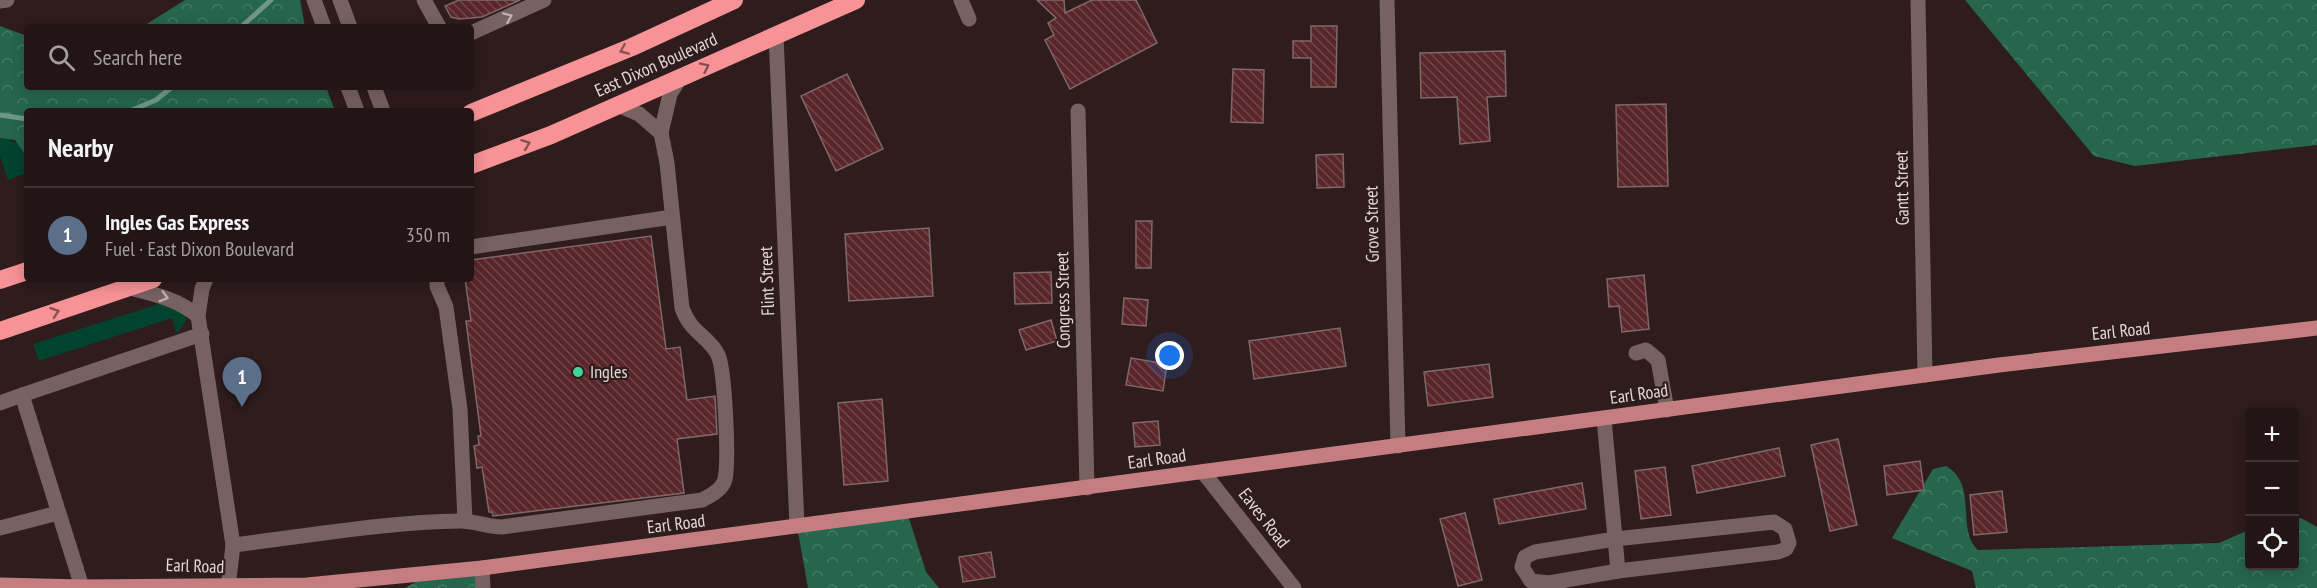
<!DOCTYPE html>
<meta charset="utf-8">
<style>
:root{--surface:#231516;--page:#2f2223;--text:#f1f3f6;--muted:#a39fa1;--line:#403435;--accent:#43d4a0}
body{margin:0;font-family:"PT Sans Narrow",sans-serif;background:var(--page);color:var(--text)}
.controls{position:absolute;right:18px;bottom:18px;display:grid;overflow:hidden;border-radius:6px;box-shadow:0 3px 15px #0003}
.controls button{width:54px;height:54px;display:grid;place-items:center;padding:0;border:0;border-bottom:2px solid var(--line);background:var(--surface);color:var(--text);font:30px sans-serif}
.you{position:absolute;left:1170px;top:356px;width:21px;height:21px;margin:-15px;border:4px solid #fff;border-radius:50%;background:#1a73e8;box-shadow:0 0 0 9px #1a73e833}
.badge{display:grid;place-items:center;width:39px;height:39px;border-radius:50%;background:var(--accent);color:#fff;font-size:20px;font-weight:700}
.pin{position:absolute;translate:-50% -50px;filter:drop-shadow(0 2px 3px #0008)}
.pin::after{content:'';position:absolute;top:32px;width:21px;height:18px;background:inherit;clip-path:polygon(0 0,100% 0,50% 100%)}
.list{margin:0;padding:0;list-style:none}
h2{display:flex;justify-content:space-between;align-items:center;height:78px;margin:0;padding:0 24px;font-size:26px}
h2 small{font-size:20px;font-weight:400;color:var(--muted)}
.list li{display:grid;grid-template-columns:39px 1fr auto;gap:18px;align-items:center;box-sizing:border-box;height:96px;padding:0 24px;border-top:2px solid var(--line)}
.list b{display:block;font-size:22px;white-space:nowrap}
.list p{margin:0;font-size:20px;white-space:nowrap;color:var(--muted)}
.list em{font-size:20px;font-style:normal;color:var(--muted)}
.icon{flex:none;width:33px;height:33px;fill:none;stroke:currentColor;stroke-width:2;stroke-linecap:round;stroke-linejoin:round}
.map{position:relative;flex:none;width:2317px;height:588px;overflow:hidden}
.search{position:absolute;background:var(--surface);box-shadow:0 3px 15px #0003;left:24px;top:24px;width:450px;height:66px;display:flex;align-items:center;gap:15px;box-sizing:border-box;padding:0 21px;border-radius:6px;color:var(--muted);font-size:22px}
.panel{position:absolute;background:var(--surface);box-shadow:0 3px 15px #0003;left:24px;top:108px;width:450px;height:174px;border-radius:6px}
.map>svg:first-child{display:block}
.grass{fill:#01432f}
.forest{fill:url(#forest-crowns)}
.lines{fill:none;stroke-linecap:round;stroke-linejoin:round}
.stream{stroke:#719886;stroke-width:5}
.building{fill:url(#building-back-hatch);stroke:#7f6869;stroke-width:1.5}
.minor{stroke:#776161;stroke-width:15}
.major{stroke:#c47e81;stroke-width:15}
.highway{stroke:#f79297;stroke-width:18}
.oneway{stroke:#beaeae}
.oneway2{stroke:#895154}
.poi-dot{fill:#43d4a0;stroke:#2f1c1d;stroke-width:2}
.labels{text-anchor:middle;stroke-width:4.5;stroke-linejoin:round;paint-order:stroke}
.street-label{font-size:18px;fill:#e5d7d7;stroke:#2f1c1d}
.poi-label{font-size:18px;fill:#e5d7d7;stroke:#2f1c1d;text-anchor:start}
</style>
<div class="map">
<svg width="2317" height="588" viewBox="0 0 2317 588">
<defs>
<pattern id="forest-crowns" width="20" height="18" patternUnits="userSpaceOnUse" patternTransform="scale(1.5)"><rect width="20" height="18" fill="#26664d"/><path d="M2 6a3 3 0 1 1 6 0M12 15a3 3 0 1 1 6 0" fill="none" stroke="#457b66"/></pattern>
<pattern id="building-back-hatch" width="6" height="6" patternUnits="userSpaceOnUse" patternTransform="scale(1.5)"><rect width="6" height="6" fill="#5a262a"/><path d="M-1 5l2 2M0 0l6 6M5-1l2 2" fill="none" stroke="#724548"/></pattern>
</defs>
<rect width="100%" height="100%" fill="#2f1c1d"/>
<!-- grass -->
<g class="grass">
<path d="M0 138C30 141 27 161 27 185L23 174 8 180 0 156Z"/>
<path d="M165 302 181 311 187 319 177 334 172 318 39 361 33 344Z"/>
</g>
<!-- forest -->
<g class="forest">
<path d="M185 0H300L305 27H142Z"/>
<path d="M1965 0H2317V145L2135 166 2094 156Z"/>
<path d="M0 26 27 36V87H326L335 111H27V157L15 140 0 138Z"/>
<path d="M1946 466C1979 485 1955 529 1978 550L2219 543 2249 530 2250 566H2294L2295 518H2301L2317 527V588H1976L1972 571 1892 538 1933 469Z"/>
<path d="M907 512 926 572 939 588H808L797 526Z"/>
<path d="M483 568 484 588H405L434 572Z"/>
</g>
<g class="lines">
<!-- stream -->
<g class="stream">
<path d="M241 27 271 0"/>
<path d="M130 111 156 100 172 87"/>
<path d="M0 115 27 119"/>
</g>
</g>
<!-- building -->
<g class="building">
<path d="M459 0H520L482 17 459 19 451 17 445 6Z"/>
<path d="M1037 0H1064L1065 13 1092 0H1136L1157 43 1070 89 1045 40 1054 35 1048 23 1056 18Z"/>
<path d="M1311 26H1337L1336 87H1311V58H1293V41H1311Z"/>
<path d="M1505 51 1506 96 1487 97 1490 141 1460 144 1457 97 1421 98 1420 53Z"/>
<path d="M1233 69 1264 70 1263 123 1231 122Z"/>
<path d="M847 74 883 149 836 171 801 96Z"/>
<path d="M1666 104 1668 186 1618 187 1616 105Z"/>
<path d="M1343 154 1344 187 1317 188 1316 155Z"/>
<path d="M1136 221H1152L1151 268H1136Z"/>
<path d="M929 228 933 296 849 301 845 234Z"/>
<path d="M651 236 666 349 680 347 687 400 715 396 717 434 677 439 684 493 493 516 492 512H489L482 467 477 468 474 446 479 445 478 436H481L466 321H471L465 279H471V260Z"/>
<path d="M1051 272 1052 303 1015 304 1014 273Z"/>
<path d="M1644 275 1649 329 1622 332 1619 306 1609 307 1607 279Z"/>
<path d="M1124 298 1148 300 1146 326 1122 324Z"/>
<path d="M1051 320 1057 341 1026 350 1019 330Z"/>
<path d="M1340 328 1346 366 1254 379 1249 341Z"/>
<path d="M1131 358 1167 364 1163 391 1126 385Z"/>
<path d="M1489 364 1493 397 1428 406 1424 372Z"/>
<path d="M882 399 888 481 844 485 838 403Z"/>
<path d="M1158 421 1160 445 1135 447 1133 423Z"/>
<path d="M1838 439 1857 525 1830 531 1811 445Z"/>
<path d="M1779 448 1785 476 1697 493 1692 466Z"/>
<path d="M1920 461 1924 490 1887 495 1884 466Z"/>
<path d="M1665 467 1671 515 1641 519 1635 471Z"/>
<path d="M1582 483 1586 509 1499 524 1494 499Z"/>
<path d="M2002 491 2007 532 1974 535 1970 495Z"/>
<path d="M1465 513 1482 580 1458 586 1440 519Z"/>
<path d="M991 552 995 577 963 582 959 557Z"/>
</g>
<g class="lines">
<!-- minor -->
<g class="minor">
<path d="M314 0 324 27"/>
<path d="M340 0 350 27"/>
<path d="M424 0 439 27"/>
<path d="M961 0 969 19"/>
<path d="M1387 0 1398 446"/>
<path d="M1918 0 1925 375"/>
<path d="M0 1 7 0"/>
<path d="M471 33 544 0"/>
<path d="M776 35 797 526"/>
<path d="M348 87 357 111"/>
<path d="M374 87 383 111"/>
<path d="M618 105 639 114 661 133"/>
<path d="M1078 111 1087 488"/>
<path d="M471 247 672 217"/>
<path d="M206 279 202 289 198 316 233 545 228 587"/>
<path d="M437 279V286L446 307 460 409 465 521"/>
<path d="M126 287C153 294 176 298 198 316"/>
<path d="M1636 353 1646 350 1658 360 1667 410"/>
<path d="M22 395 202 334"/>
<path d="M0 403 22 395 82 587"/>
<path d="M1604 419 1618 571"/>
<path d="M1203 472 1294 588"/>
<path d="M1774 522 1785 529 1789 543 1786 549 1778 552 1618 571 1549 583 1531 581 1522 567 1525 557 1535 552 1615 539Z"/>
<path d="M0 528 58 513"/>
<path d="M233 545C308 536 385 522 461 521 474 521 488 527 502 527L702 500C712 495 723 489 725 479 729 461 725 370 718 355 709 336 691 334 682 308L667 163 661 133 670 94 680 78"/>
<path d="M482 568 483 588"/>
</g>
<!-- major -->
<path class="major" d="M0 585 82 587 307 585 482 568 1999 365 2317 328"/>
<!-- highway -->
<g class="highway">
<path d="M471 113 632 47 734 0"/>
<path d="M471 165 551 135 856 0"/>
<path d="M0 280 27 271"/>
<path d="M0 331 153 279"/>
</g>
</g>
<!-- one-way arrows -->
<defs><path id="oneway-chevron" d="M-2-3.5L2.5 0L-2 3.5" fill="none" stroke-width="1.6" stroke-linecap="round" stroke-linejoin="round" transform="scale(1.5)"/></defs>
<g class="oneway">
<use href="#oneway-chevron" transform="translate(508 17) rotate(-24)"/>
<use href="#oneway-chevron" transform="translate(164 297) rotate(16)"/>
</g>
<g class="oneway2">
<use href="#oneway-chevron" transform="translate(624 50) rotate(157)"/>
<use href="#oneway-chevron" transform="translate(705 67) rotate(-25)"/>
<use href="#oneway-chevron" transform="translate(526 144) rotate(-21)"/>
<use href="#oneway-chevron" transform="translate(55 312) rotate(-19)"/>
</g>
<!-- markers -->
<circle class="poi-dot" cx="578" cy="372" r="6"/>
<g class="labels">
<!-- street labels -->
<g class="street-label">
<text transform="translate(656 65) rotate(-24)" y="6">East Dixon Boulevard</text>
<text transform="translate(1902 188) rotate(-91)" y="6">Gantt Street</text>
<text transform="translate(1372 224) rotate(-91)" y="6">Grove Street</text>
<text transform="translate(767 281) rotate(-92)" y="6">Flint Street</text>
<text transform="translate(1063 300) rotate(-91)" y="6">Congress Street</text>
<text transform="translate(2121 331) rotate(-6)" y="6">Earl Road</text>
<text transform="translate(1639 394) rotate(-8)" y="6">Earl Road</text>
<text transform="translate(1157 459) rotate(-8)" y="6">Earl Road</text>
<text transform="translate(1264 518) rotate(52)" y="6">Eaves Road</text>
<text transform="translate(676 524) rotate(-7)" y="6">Earl Road</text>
<text transform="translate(195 566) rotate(2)" y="6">Earl Road</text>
</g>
<!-- poi labels -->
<g class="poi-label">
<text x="590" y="378">Ingles</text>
</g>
</g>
</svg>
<div class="controls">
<button>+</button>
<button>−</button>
<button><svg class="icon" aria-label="locate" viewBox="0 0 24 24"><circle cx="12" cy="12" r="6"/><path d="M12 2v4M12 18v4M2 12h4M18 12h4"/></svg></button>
</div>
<div class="you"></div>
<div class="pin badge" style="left:242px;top:407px;background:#5c6f8a">1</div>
<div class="search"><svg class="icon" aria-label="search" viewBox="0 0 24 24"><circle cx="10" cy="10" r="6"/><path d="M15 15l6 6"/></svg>Search here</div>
<section class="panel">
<h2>Nearby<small></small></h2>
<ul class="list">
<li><span class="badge" style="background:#5c6f8a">1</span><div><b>Ingles Gas Express</b><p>Fuel · East Dixon Boulevard</p></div><em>350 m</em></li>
</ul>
</section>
</div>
